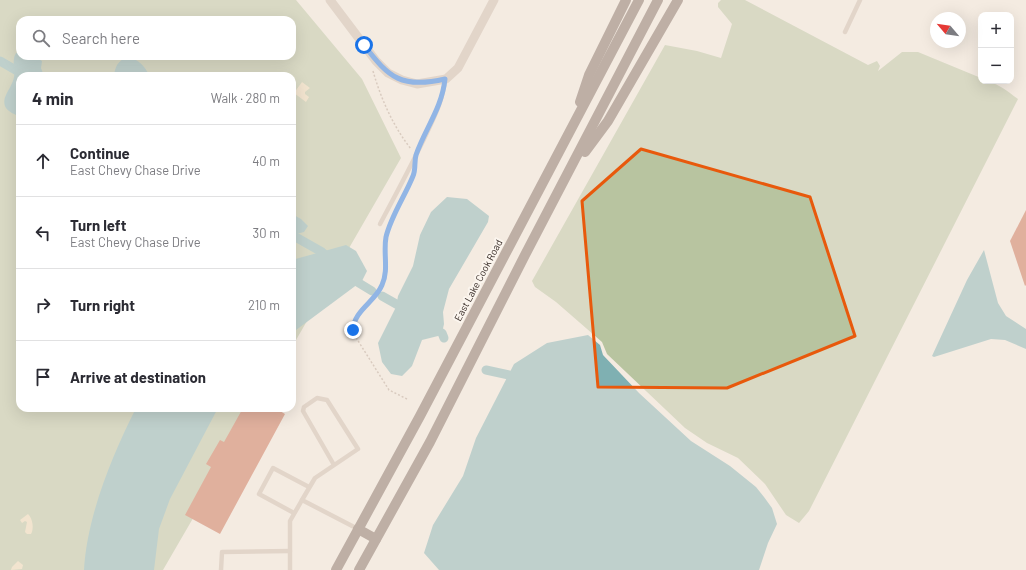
<!DOCTYPE html>
<meta charset="utf-8">
<style>
:root{--surface:#fff;--page:#f7f7f7;--text:#2b2b33;--muted:#7c7c81;--line:#e1e1e2}
body{margin:0;font-family:Barlow,sans-serif;background:var(--page);color:var(--text)}
.controls{position:absolute;right:12px;top:12px;display:grid;overflow:hidden;border-radius:8px;box-shadow:0 4px 16px #0002}
.controls button{width:36px;height:36px;display:grid;place-items:center;padding:0;border:0;border-bottom:1px solid var(--line);background:var(--surface);color:var(--text);font:20px sans-serif}
.compass{position:absolute;left:930px;top:12px;width:36px;height:36px;border-radius:50%;background:var(--surface);box-shadow:0 4px 16px #0002;rotate:299deg}
.stop{position:absolute;width:12px;height:12px;margin:-9px;border:3px solid #1a73e8;border-radius:50%;background:#fff}
.stop.end{background:#1a73e8;border-color:#fff;box-shadow:0 1px 4px #0008}
.list{margin:0;padding:0;list-style:none}
h2{display:flex;justify-content:space-between;align-items:center;height:52px;margin:0;padding:0 16px;font-size:17px}
h2 small{font-size:13px;font-weight:400;color:var(--muted)}
.list li{display:grid;grid-template-columns:26px 1fr auto;gap:12px;align-items:center;box-sizing:border-box;height:72px;padding:0 16px;border-top:1px solid var(--line)}
.list b{display:block;font-size:15px;white-space:nowrap}
.list p{margin:0;font-size:13px;white-space:nowrap;color:var(--muted)}
.list em{font-size:13px;font-style:normal;color:var(--muted)}
.icon{flex:none;width:22px;height:22px;fill:none;stroke:currentColor;stroke-width:2;stroke-linecap:round;stroke-linejoin:round}
.map{position:relative;flex:none;width:1026px;height:570px;overflow:hidden}
.search{position:absolute;background:var(--surface);box-shadow:0 4px 16px #0002;left:16px;top:16px;width:280px;height:44px;display:flex;align-items:center;gap:10px;box-sizing:border-box;padding:0 14px;border-radius:12px;color:var(--muted);font-size:15px}
.panel{position:absolute;background:var(--surface);box-shadow:0 4px 16px #0002;left:16px;top:72px;width:280px;height:340px;border-radius:12px}
.map>svg:first-child{display:block}
.green{fill:#b8c4a0;fill-rule:evenodd}
.sand{fill:#efdcb8}
.water{fill:#7fb0b2}
.lines{fill:none;stroke-linecap:round;stroke-linejoin:round}
.canal{stroke:#7fb0b2;stroke-width:9}
.building{fill:#c8694b}
.path{stroke:#b9a596;stroke-width:1.5;stroke-dasharray:2 2;stroke-linecap:butt}
.service{stroke:#cdbbac;stroke-width:4.5}
.minor{stroke:#cdbbac;stroke-width:9}
.primary{stroke:#7d675c;stroke-width:10}
.route{stroke:#1a73e8;stroke-width:5}
.marked{fill:none;stroke:#e8590c;stroke-width:3;stroke-linejoin:round}
.labels{text-anchor:middle;stroke-width:4;stroke-linejoin:round;paint-order:stroke}
.street-label{font-size:10px;fill:#3b302b;stroke:#fbf5ee}
</style>
<div class="map">
<svg width="1026" height="570" viewBox="0 0 1026 570">
<rect width="100%" height="100%" fill="#f4ebe1"/>
<!-- green -->
<g class="green">
<path d="M0 0H296L362 79 401 158 292 347V76H20V408H257L163 570H0ZM20 20H292V56H20Z"/>
<path d="M721 0H745L868 65 877 61 880 66 878 71 902 52H918L981 78V81C996 81 1007 91 1018 99L809 511 799 523 786 515 765 484 738 458 707 443 685 428 607 354 602 342 556 302 535 287 532 281 665 45 697 51 721 58 732 24 718 7V3Z"/>
</g>
<!-- sand -->
<g class="sand">
<path d="M302 82 310 88 305 92V94L309 97 306 102 294 93Z"/>
<path d="M28 514C33 519 34 529 31 534H27L25 532 27 522 25 521 22 523 20 520Z"/>
<path d="M18 561 23 565 22 569 11 570 12 567Z"/>
</g>
<!-- water -->
<g class="water">
<path d="M16 53H20V56H34L42 61 41 68 44 76H20V116C15 115 9 112 6 108 0 97 12 89 14 77 16 69 11 61 16 53Z"/>
<path d="M127 57C139 59 144 66 150 76H114C115 66 118 61 127 57Z"/>
<path d="M447 197 467 199 489 216 488 222 449 289 443 312 444 324 442 333 438 336 422 340 412 366 402 376 391 374 382 362 378 343 396 307 398 296 413 266 420 235 431 212Z"/>
<path d="M292 214 301 219 308 226 304 232 292 235Z"/>
<path d="M346 245 356 251 367 271 362 281 292 333V260Z"/>
<path d="M984 250 998 303 1006 316 1026 329V349L1005 340 991 339 934 357 932 356 967 280Z"/>
<path d="M588 335 600 345 603 355 639 393 691 441 730 466 756 487 764 497 772 508 777 524 768 543 759 570H439L424 553 433 525 463 476 476 438 514 364 547 343Z"/>
<path d="M136 408H218L170 499 159 529 154 570H84C87 516 112 456 136 408Z"/>
</g>
<g class="lines">
<!-- canal -->
<g class="canal">
<path d="M0 61 26 76"/>
<path d="M292 235 322 252 331 260"/>
<path d="M349 277 372 291"/>
<path d="M382 296 405 309"/>
<path d="M432 327 442 333 444 338"/>
<path d="M486 370 509 375"/>
</g>
</g>
<!-- building -->
<g class="building">
<path d="M1026 210V285L1025 286 1010 241Z"/>
<path d="M243 408H275L285 414 220 534 185 515 211 467 206 464 220 440 224 442Z"/>
</g>
<g class="lines">
<!-- path -->
<g class="path">
<path d="M373 71C381 99 393 126 411 149"/>
<path d="M407 399 389 390 355 336C348 311 374 305 382 285 388 271 384 254 386 239 388 222 400 204 408 188"/>
</g>
<!-- service -->
<g class="service">
<path d="M845 32 860 0"/>
<path d="M380 224C395 196 410 168 424 139 433 120 443 101 445 79"/>
<path d="M334 465 303 411 304 407 317 398 327 400 358 449 315 478 302 500 358 529"/>
<path d="M294 513 259 494 273 468 309 487"/>
<path d="M221 570 222 552 290 551"/>
<path d="M290 570V521L302 500"/>
</g>
<!-- minor -->
<path class="minor" d="M330 0 376 61 388 73 402 80 417 84 446 79 458 68 494 0"/>
<!-- primary -->
<g class="primary">
<path d="M580 102 589 75 626 0"/>
<path d="M585 152 608 121 678 0"/>
<path d="M358 529 376 539"/>
<path d="M336 570 420 416 639 0"/>
<path d="M359 570 430 442 525 255 658 0"/>
</g>
</g>
<g class="lines">
<!-- route -->
<path class="route" d="M353 330C354 310 375 302 382 285 389 270 383 253 386 237 391 216 405 196 413 176 416 169 414 162 416 155 425 129 442 108 445 79 402 89 389 78 364 45"/>
</g>
<!-- marked area -->
<path d="M0 0H1026V570H0ZM641 149 810 197 855 336 727 388 598 387 582 201Z" fill="#f4ebe1" fill-opacity=".55" fill-rule="evenodd"/>
<path class="marked" d="M641 149 810 197 855 336 727 388 598 387 582 201Z"/>
<g class="labels">
<!-- street labels -->
<g class="street-label">
<text transform="translate(478 280) rotate(-62)" y="4">East Lake Cook Road</text>
</g>
</g>
</svg>
<div class="controls">
<button>+</button>
<button>−</button>
</div>
<svg class="compass" viewBox="-18 -18 36 36"><path d="M0-13l5 13h-10z" fill="#e53935"/><path d="M0 13l5-13h-10z" fill="#7c7c81"/></svg>
<div class="stop" style="left:364px;top:45px"></div>
<div class="stop end" style="left:353px;top:330px"></div>
<div class="search"><svg class="icon" aria-label="search" viewBox="0 0 24 24"><circle cx="10" cy="10" r="6"/><path d="M15 15l6 6"/></svg>Search here</div>
<section class="panel">
<h2>4 min<small>Walk · 280 m</small></h2>
<ul class="list">
<li><svg class="icon" aria-label="ahead" viewBox="0 0 24 24"><path d="M12 20V5M6 11l6-6 6 6"/></svg><div><b>Continue</b><p>East Chevy Chase Drive</p></div><em>40 m</em></li>
<li><svg class="icon" aria-label="left" viewBox="0 0 24 24"><path d="M17 20v-9H6M10 6l-5 5 5 5"/></svg><div><b>Turn left</b><p>East Chevy Chase Drive</p></div><em>30 m</em></li>
<li><svg class="icon" aria-label="right" viewBox="0 0 24 24"><path d="M7 20v-9h11M14 6l5 5-5 5"/></svg><div><b>Turn right</b></div><em>210 m</em></li>
<li><svg class="icon" aria-label="arrive" viewBox="0 0 24 24"><path d="M6 21V4h12l-3 4 3 4H6"/></svg><div><b>Arrive at destination</b></div></li>
</ul>
</section>
</div>
